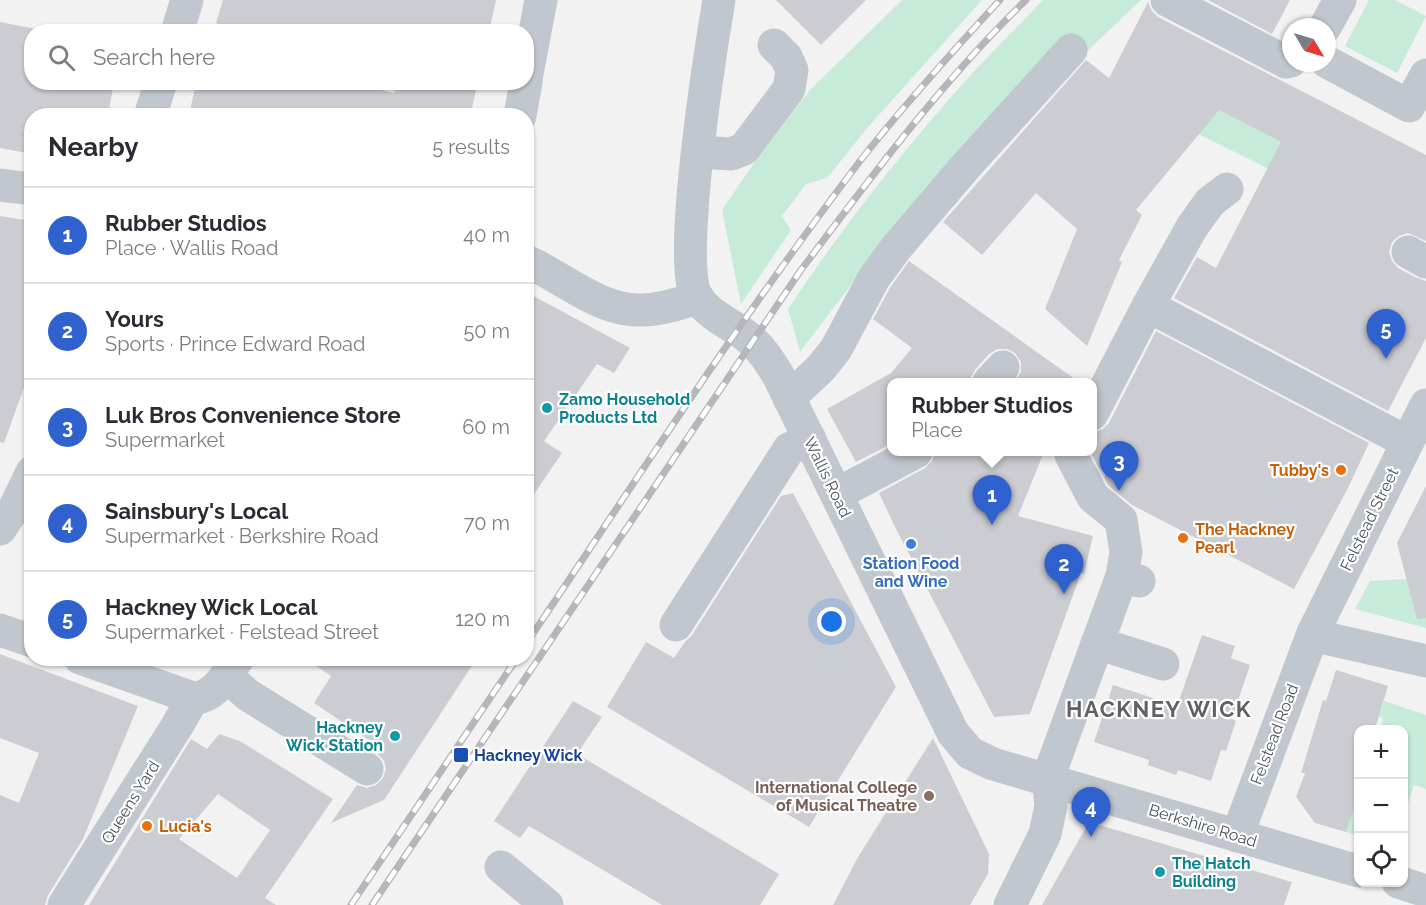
<!DOCTYPE html>
<meta charset="utf-8">
<style>
:root{--surface:#fff;--page:#f7f7f7;--text:#2b2b33;--muted:#7c7c81;--line:#e1e1e2;--accent:#3062cf}
body{margin:0;font-family:Raleway,sans-serif;background:var(--page);color:var(--text)}
.controls{position:absolute;right:18px;bottom:18px;display:grid;overflow:hidden;border-radius:12px;box-shadow:0 2px 4px #0004}
.controls button{width:54px;height:54px;display:grid;place-items:center;padding:0;border:0;border-bottom:2px solid var(--line);background:var(--surface);color:var(--text);font:30px sans-serif}
.compass{position:absolute;left:1282px;top:18px;width:54px;height:54px;border-radius:50%;background:var(--surface);box-shadow:0 2px 4px #0004;rotate:128deg}
.you{position:absolute;left:832px;top:622px;width:21px;height:21px;margin:-15px;border:4px solid #fff;border-radius:50%;background:#1a73e8;box-shadow:0 0 0 9px #1a73e833}
.badge{display:grid;place-items:center;width:39px;height:39px;border-radius:50%;background:var(--accent);color:#fff;font-size:20px;font-weight:700}
.pin{position:absolute;translate:-50% -50px;filter:drop-shadow(0 2px 3px #0008)}
.pin::after{content:'';position:absolute;top:32px;width:21px;height:18px;background:inherit;clip-path:polygon(0 0,100% 0,50% 100%)}
.popup{position:absolute;left:887px;top:378px;width:210px;height:78px;box-sizing:border-box;display:grid;place-content:center;border-radius:12px;background:var(--surface);filter:drop-shadow(0 2px 4px #0005);font-size:20px;white-space:nowrap;color:var(--muted)}
.popup b{font-size:22px;color:var(--text)}
.popup::after{content:'';position:absolute;left:50%;top:100%;margin-left:-12px;border:12px solid transparent;border-top-color:var(--surface)}
.list{margin:0;padding:0;list-style:none}
h2{display:flex;justify-content:space-between;align-items:center;height:78px;margin:0;padding:0 24px;font-size:26px}
h2 small{font-size:20px;font-weight:400;color:var(--muted)}
.list li{display:grid;grid-template-columns:39px 1fr auto;gap:18px;align-items:center;box-sizing:border-box;height:96px;padding:0 24px;border-top:2px solid var(--line)}
.list b{display:block;font-size:22px;white-space:nowrap}
.list p{margin:0;font-size:20px;white-space:nowrap;color:var(--muted)}
.list em{font-size:20px;font-style:normal;color:var(--muted)}
.icon{flex:none;width:33px;height:33px;fill:none;stroke:currentColor;stroke-width:2;stroke-linecap:round;stroke-linejoin:round}
.map{position:relative;flex:none;width:1426px;height:905px;overflow:hidden}
.search{position:absolute;background:var(--surface);box-shadow:0 2px 4px #0004;left:24px;top:24px;width:510px;height:66px;display:flex;align-items:center;gap:15px;box-sizing:border-box;padding:0 21px;border-radius:24px;color:var(--muted);font-size:22px}
.panel{position:absolute;background:var(--surface);box-shadow:0 2px 4px #0004;left:24px;top:108px;width:510px;height:558px;border-radius:24px}
.map>svg:first-child{display:block}
.green{fill:#c6ebd9}
.building{fill:#cccdd3;fill-rule:evenodd}
.lines{fill:none;stroke-linecap:round;stroke-linejoin:round}
.minor{stroke:#c1c7ce;stroke-width:33}
.rail-casing{stroke:#b4b6bb;stroke-width:7}
.rail{stroke:#fff;stroke-width:4.5;stroke-dasharray:14;stroke-linecap:butt}
.culture-dot{fill:#0f9aa8;stroke:#fff;stroke-width:2}
.food-dot{fill:#e8710a;stroke:#fff;stroke-width:2}
.shop-dot{fill:#3f7fe0;stroke:#fff;stroke-width:2}
.transit-dot{fill:#1a4fb4;stroke:#fff;stroke-width:2}
.education-dot{fill:#8d6e63;stroke:#fff;stroke-width:2}
.labels{text-anchor:middle;stroke-width:4.5;stroke-linejoin:round;paint-order:stroke}
.culture-label{font-size:16px;font-weight:bold;fill:#0d838f;stroke:#fff;text-anchor:start}
.food-label{font-size:16px;font-weight:bold;fill:#c56008;stroke:#fff;text-anchor:start}
.street-label{font-size:16px;fill:#4b525d;stroke:#fff}
.shop-label{font-size:16px;font-weight:bold;fill:#366cbe;stroke:#fff}
.transit-label{font-size:16px;font-weight:bold;fill:#164399;stroke:#fff;text-anchor:start}
.education-label{font-size:16px;font-weight:bold;fill:#785e54;stroke:#fff;text-anchor:end}
.district-label{font-size:22px;font-weight:bold;letter-spacing:1.5px;fill:#5f6165;stroke:#fff}
</style>
<div class="map">
<svg width="1426" height="905" viewBox="0 0 1426 905">
<rect width="100%" height="100%" fill="#f3f2f2"/>
<!-- green -->
<g class="green">
<path d="M902 0H982L869 126 827 178 806 184 782 216 791 230 741 304 722 210 754 163 810 90Z"/>
<path d="M1043 0H1141L1084 54 901 219 800 352 788 309C842 228 902 151 967 79 992 52 1018 26 1043 0Z"/>
<path d="M1369 0H1395L1426 16 1397 73 1345 46Z"/>
<path d="M1207 103 1297 150 1395 237 1265 167 1196 133Z"/>
<path d="M1406 579 1426 605V628L1355 609 1370 581Z"/>
<path d="M1384 701 1426 715V789L1414 785 1408 803 1404 802V730L1380 729 1383 718 1379 717Z"/>
<path d="M1358 790V836L1346 832Z"/>
</g>
<!-- building -->
<g class="building">
<path d="M223 0H496L489 32H242L216 23Z"/>
<path d="M776 0H866L821 45Z"/>
<path d="M1208 0H1290L1272 34Z"/>
<path d="M1148 2 1152 11 1158 17 1426 155V241L1408 233 1399 236 1392 242 1389 252 1392 261 1398 268 1417 278 1426 281V338L1388 411 1174 298 1197 257 1216 268 1281 142 1219 110 1136 210 1142 215 1119 260 1122 262 1087 346 1045 309 1077 229 1036 193 982 255 943 222 1086 60 1109 78Z"/>
<path d="M0 22 52 32H32V82H114L108 116H32V154L0 148Z"/>
<path d="M196 82H346L394 93 397 82H478L470 116H189Z"/>
<path d="M0 216 32 221V365L4 443 0 442Z"/>
<path d="M909 261 1079 382H1014L1021 372V362L1015 353 1007 349H997L989 354 975 370 971 377V382H891V444L856 462 827 409 891 373 912 348 873 319 890 288Z"/>
<path d="M526 292 630 348 614 373 597 364 544 441 562 453 526 506Z"/>
<path d="M1156 331 1369 443 1348 488 1294 589 1132 505 1108 485 1104 477 1107 472 1099 468 1092 456V437L1095 432 1103 429 1109 423Z"/>
<path d="M935 452H1044L1018 516 1093 536 1084 574 1081 573 1030 714 994 717 894 525 879 493 925 468 932 461Z"/>
<path d="M1426 486V618L1417 619 1397 543Z"/>
<path d="M793 493 896 687 809 827 607 707 646 642 674 658 685 642 692 635 781 496Z"/>
<path d="M1202 635 1235 646 1231 658 1250 665 1232 719 1236 721 1226 751 1221 750 1211 781 1178 770 1176 775 1148 765 1149 760 1094 742 1113 685 1177 706Z"/>
<path d="M0 654 138 706 83 839 48 895 45 905H0V795L19 803 39 753 0 738Z"/>
<path d="M304 658H477L384 800 331 823 357 785 367 788 376 785 383 778 386 769 384 761 378 754 381 748 314 703 331 676Z"/>
<path d="M1336 670 1388 686 1375 729H1359V793L1346 832 1315 823 1296 797 1305 773H1301L1323 700 1326 701Z"/>
<path d="M573 701 602 717 577 754 779 874 760 905H662L529 826 520 838 494 821Z"/>
<path d="M219 734 240 741 333 799 265 898 276 905H89L191 739 207 749ZM218 794 270 830 237 878 179 839Z"/>
<path d="M933 738 989 854 988 874 970 905H833L858 857Z"/>
<path d="M1089 822 1292 882 1284 905H1042Z"/>
</g>
<g class="lines">
<!-- minor -->
<g class="minor">
<path d="M719 0C711 47 676 266 697 297 709 316 734 325 750 339 762 349 770 362 778 375L953 733 970 753 993 764 1358 871"/>
<path d="M1167 0 1286 62 1291 61"/>
<path d="M1325 27 1340 0"/>
<path d="M177 32 187 0"/>
<path d="M1327 62 1409 106 1426 75"/>
<path d="M526 79 541 0"/>
<path d="M150 116 161 82"/>
<path d="M520 116 526 82"/>
<path d="M699 152 731 154 744 149 789 89 792 70 786 57 774 45"/>
<path d="M0 185 32 189"/>
<path d="M1408 252 1426 262"/>
<path d="M526 261C563 277 600 312 642 310 661 310 680 303 698 298"/>
<path d="M1148 306 1407 442"/>
<path d="M989 382 1003 367"/>
<path d="M789 398 821 368 836 349 874 278 896 248 966 166 1071 50"/>
<path d="M1092 414 1148 306 1192 227 1210 202 1227 189"/>
<path d="M1073 452 1071 455 1093 497 1121 520 1126 552 1122 576"/>
<path d="M837 494 916 452"/>
<path d="M0 529 15 507 32 472"/>
<path d="M676 625 789 449 810 439"/>
<path d="M0 630 32 641"/>
<path d="M1313 633 1329 639 1426 661"/>
<path d="M1097 643 1163 664"/>
<path d="M80 658 193 698C215 698 226 675 238 658"/>
<path d="M226 676 248 695 367 769"/>
<path d="M1237 836 1313 633 1426 405"/>
<path d="M501 867 547 905"/>
<path d="M1398 882 1426 891"/>
<path d="M64 905 177 726 193 698"/>
<path d="M1010 905 1045 834 1051 806 1048 778 1122 576 1139 581"/>
</g>
<defs>
<g id="rail">
<path d="M526 644C635 482 741 317 860 161 904 105 952 52 1000 0"/>
<path d="M351 905 517 658"/>
<path d="M372 905 801 270C871 177 942 81 1026 0"/>
</g>
</defs>
<!-- rail casing -->
<use href="#rail" class="rail-casing"/>
<!-- rail -->
<use href="#rail" class="rail"/>
</g>
<!-- markers -->
<g class="culture-dot">
<circle cx="547" cy="408" r="6"/>
<circle cx="395" cy="736" r="6"/>
<circle cx="1160" cy="872" r="6"/>
</g>
<g class="food-dot">
<circle cx="1341" cy="470" r="6"/>
<circle cx="1183" cy="538" r="6"/>
<circle cx="147" cy="826" r="6"/>
</g>
<circle class="shop-dot" cx="911" cy="544" r="6"/>
<rect class="transit-dot" x="453" y="747" width="16" height="16" rx="3"/>
<circle class="education-dot" cx="929" cy="796" r="6"/>
<g class="labels">
<!-- culture labels -->
<g class="culture-label">
<text x="559" y="405">Zamo Household<tspan x="559" dy="18">Products Ltd</tspan></text>
<text x="383" y="733" text-anchor="end">Hackney<tspan x="383" dy="18">Wick Station</tspan></text>
<text x="1172" y="869">The Hatch<tspan x="1172" dy="18">Building</tspan></text>
</g>
<!-- food labels -->
<g class="food-label">
<text x="1329" y="476" text-anchor="end">Tubby's</text>
<text x="1195" y="535">The Hackney<tspan x="1195" dy="18">Pearl</tspan></text>
<text x="159" y="832">Lucia's</text>
</g>
<!-- street labels -->
<g class="street-label">
<text transform="translate(828 477) rotate(64)" y="6">Wallis Road</text>
<text transform="translate(1369 519) rotate(-64)" y="6">Felstead Street</text>
<text transform="translate(1274 734) rotate(-69)" y="6">Felstead Road</text>
<text transform="translate(130 802) rotate(-58)" y="6">Queens Yard</text>
<text transform="translate(1203 825) rotate(17)" y="6">Berkshire Road</text>
</g>
<!-- shop labels -->
<g class="shop-label">
<text x="911" y="569">Station Food<tspan x="911" dy="18">and Wine</tspan></text>
</g>
<!-- transit labels -->
<g class="transit-label">
<text x="474" y="761">Hackney Wick</text>
</g>
<!-- education labels -->
<g class="education-label">
<text x="917" y="793">International College<tspan x="917" dy="18">of Musical Theatre</tspan></text>
</g>
<!-- district labels -->
<g class="district-label">
<text x="1159" y="717">HACKNEY WICK</text>
</g>
</g>
</svg>
<div class="controls">
<button>+</button>
<button>−</button>
<button><svg class="icon" aria-label="locate" viewBox="0 0 24 24"><circle cx="12" cy="12" r="6"/><path d="M12 2v4M12 18v4M2 12h4M18 12h4"/></svg></button>
</div>
<svg class="compass" viewBox="-18 -18 36 36"><path d="M0-13l5 13h-10z" fill="#e53935"/><path d="M0 13l5-13h-10z" fill="#7c7c81"/></svg>
<div class="you"></div>
<div class="pin badge" style="left:992px;top:525px">1</div>
<div class="popup"><b>Rubber Studios</b>Place</div>
<div class="pin badge" style="left:1064px;top:594px">2</div>
<div class="pin badge" style="left:1119px;top:491px">3</div>
<div class="pin badge" style="left:1091px;top:837px">4</div>
<div class="pin badge" style="left:1386px;top:359px">5</div>
<div class="search"><svg class="icon" aria-label="search" viewBox="0 0 24 24"><circle cx="10" cy="10" r="6"/><path d="M15 15l6 6"/></svg>Search here</div>
<section class="panel">
<h2>Nearby<small>5 results</small></h2>
<ul class="list">
<li><span class="badge">1</span><div><b>Rubber Studios</b><p>Place · Wallis Road</p></div><em>40 m</em></li>
<li><span class="badge">2</span><div><b>Yours</b><p>Sports · Prince Edward Road</p></div><em>50 m</em></li>
<li><span class="badge">3</span><div><b>Luk Bros Convenience Store</b><p>Supermarket</p></div><em>60 m</em></li>
<li><span class="badge">4</span><div><b>Sainsbury's Local</b><p>Supermarket · Berkshire Road</p></div><em>70 m</em></li>
<li><span class="badge">5</span><div><b>Hackney Wick Local</b><p>Supermarket · Felstead Street</p></div><em>120 m</em></li>
</ul>
</section>
</div>
